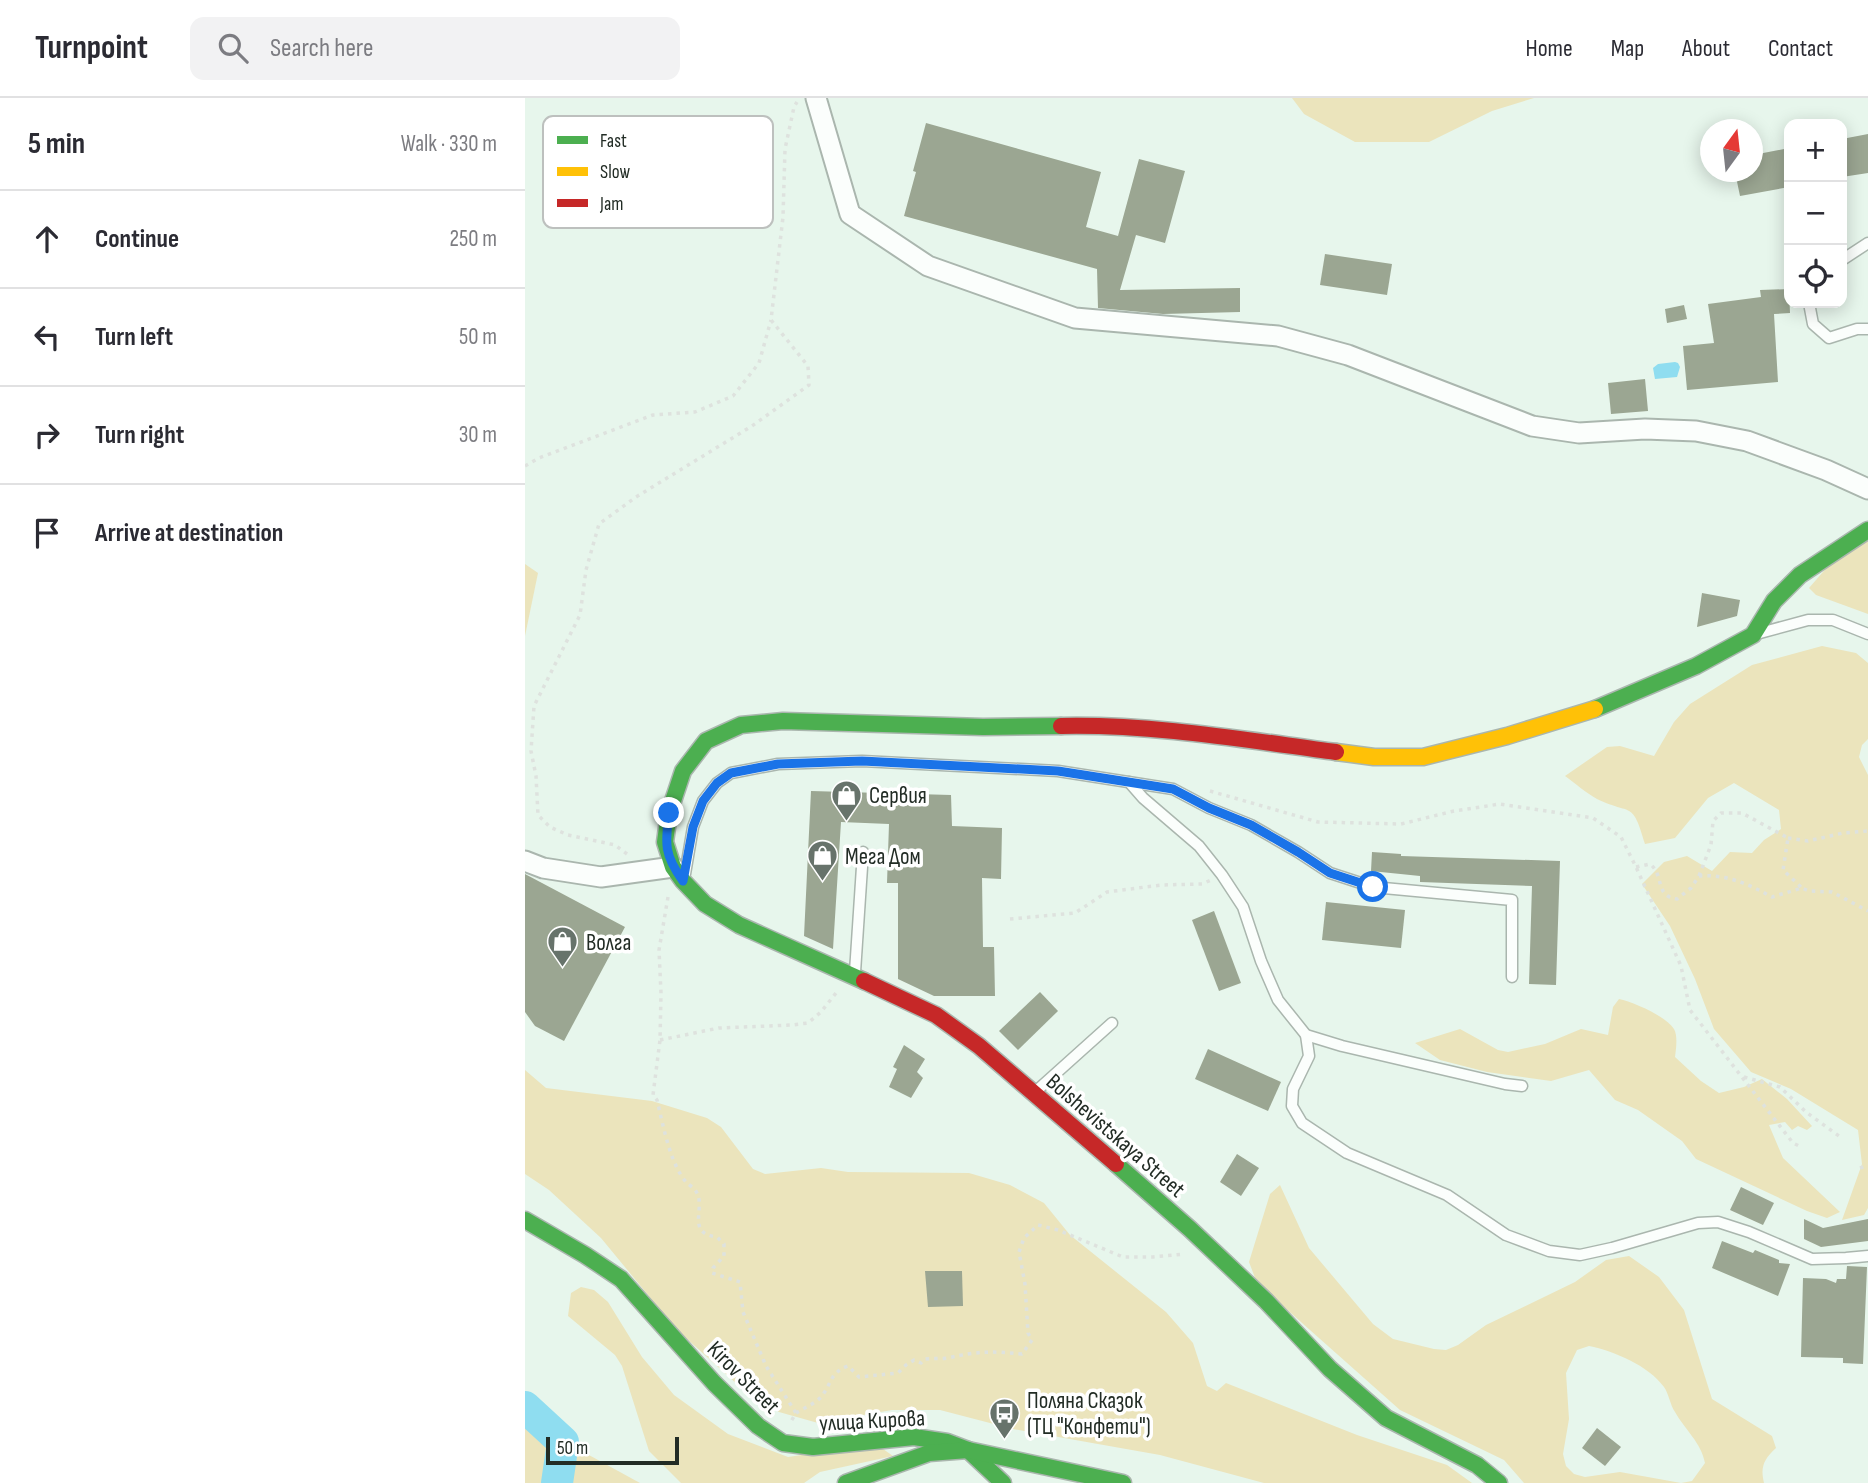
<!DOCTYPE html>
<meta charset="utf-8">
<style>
:root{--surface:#fff;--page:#f2f2f3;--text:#2b2b33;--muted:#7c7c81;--line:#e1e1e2}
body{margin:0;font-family:"Sofia Sans Condensed",sans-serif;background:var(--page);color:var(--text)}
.controls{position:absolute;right:21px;top:21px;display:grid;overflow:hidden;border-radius:14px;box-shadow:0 4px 18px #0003}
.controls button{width:63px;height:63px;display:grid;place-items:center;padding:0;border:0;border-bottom:2px solid var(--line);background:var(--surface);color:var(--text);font:35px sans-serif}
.compass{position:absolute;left:1175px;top:21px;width:63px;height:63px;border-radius:50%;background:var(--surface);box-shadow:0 4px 18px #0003;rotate:15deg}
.scale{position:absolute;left:21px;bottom:18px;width:133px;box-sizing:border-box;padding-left:7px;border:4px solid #222c25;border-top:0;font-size:19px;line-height:24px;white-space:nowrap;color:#222c25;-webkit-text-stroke:5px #fff;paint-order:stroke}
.stop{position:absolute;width:21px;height:21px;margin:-16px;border:5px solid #1a73e8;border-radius:50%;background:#fff}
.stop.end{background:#1a73e8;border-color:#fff;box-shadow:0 2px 7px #0008}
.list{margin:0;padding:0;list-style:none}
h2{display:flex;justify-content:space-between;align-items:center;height:91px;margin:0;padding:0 28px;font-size:30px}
h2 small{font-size:23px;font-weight:400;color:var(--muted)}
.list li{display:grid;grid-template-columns:46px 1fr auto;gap:21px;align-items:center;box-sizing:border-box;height:98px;padding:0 28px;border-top:2px solid var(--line)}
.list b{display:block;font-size:26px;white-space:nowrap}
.list em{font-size:23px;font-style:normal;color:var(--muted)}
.icon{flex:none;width:38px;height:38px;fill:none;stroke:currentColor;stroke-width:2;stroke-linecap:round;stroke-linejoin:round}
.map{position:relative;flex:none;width:1343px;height:1385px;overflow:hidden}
header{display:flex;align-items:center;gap:42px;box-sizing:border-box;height:98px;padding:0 35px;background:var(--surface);border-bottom:2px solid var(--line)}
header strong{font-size:33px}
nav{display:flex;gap:38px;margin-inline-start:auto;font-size:24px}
.search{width:490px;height:63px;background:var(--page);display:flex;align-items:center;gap:18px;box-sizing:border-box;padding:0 24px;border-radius:14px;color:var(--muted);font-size:26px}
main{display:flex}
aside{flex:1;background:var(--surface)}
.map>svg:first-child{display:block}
.green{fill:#ebe4bc;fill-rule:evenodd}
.water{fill:#8fddf0}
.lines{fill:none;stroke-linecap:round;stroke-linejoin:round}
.river{stroke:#8fddf0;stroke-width:32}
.building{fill:#9ba692}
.lane-casing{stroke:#aab6ae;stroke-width:13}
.street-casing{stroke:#aab6ae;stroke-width:23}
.fast-casing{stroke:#aab6ae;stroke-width:19}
.slow-casing{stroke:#aab6ae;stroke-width:19}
.jam-casing{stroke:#aab6ae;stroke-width:19}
.path{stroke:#dee2de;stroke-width:3.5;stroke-dasharray:3.5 5;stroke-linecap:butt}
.lane{stroke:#fbfefc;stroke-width:10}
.street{stroke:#fbfefc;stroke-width:19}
.fast{stroke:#4caf50;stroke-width:16}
.slow{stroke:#ffc107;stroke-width:16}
.jam{stroke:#c62828;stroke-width:16}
.route{stroke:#1a73e8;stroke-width:9}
.labels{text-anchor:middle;stroke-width:7;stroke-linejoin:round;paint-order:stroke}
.poi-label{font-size:23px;fill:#222c25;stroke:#fff;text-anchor:start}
.street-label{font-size:23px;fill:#222c25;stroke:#fff}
.key{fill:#fff;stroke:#bdc0be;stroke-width:2}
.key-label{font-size:19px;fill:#222c25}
</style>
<header>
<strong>Turnpoint</strong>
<div class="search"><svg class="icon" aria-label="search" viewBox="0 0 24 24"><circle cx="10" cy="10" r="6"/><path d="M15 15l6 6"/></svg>Search here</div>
<nav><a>Home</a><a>Map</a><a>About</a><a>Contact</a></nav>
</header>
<main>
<aside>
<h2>5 min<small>Walk · 330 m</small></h2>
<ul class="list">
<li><svg class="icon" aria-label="ahead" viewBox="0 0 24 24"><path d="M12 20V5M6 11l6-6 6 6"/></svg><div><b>Continue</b></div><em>250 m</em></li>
<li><svg class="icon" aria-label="left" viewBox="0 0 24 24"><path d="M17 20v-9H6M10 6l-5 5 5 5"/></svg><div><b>Turn left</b></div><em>50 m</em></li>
<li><svg class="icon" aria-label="right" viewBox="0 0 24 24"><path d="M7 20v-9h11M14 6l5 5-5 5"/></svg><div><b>Turn right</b></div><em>30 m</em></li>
<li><svg class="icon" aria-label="arrive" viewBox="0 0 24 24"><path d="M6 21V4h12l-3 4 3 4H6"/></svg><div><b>Arrive at destination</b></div></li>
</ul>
</aside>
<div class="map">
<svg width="1343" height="1385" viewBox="0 0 1343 1385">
<rect width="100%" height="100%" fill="#e7f6ec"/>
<!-- green -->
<g class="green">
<path d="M767 0H1009L967 13 904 44H830L779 16Z"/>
<path d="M1343 443V516L1291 497 1284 490 1318 451Z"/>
<path d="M0 466 13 475 0 538Z"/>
<path d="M1297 548 1331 555 1343 565V641L1337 647 1334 659 1343 677V1110L1339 1117 1317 1122 1337 1066 1333 1032 1266 991 1226 974 1189 931 1170 881 1145 828 1117 786 1139 764 1162 758 1187 773 1205 754 1227 755 1239 742 1256 731 1254 712 1209 685 1183 700 1150 740 1120 746C1107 701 1107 718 1072 701 1061 695 1050 685 1040 678L1082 649 1095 648 1129 658 1149 624 1165 606 1227 567Z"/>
<path d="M1094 901C1108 904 1141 918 1149 931 1153 938 1151 951 1150 959L1176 983 1194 995 1219 989 1237 981 1262 1001 1287 1028 1282 1032 1273 1028 1267 1032 1260 1024 1244 1027 1258 1060 1315 1114 1302 1120 1282 1113 1171 1061 1157 1043 1113 1012 1090 1002 1064 972 1026 983 962 974 915 962 890 945 935 931 973 952 983 954 1020 946 1056 931 1083 937 1088 909Z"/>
<path d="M0 972 21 990 127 1003 182 1020 196 1029 228 1071 240 1076 296 1070 323 1074 444 1075 485 1087 519 1105 545 1137 641 1214 668 1245 682 1288 692 1293 701 1285 832 1337 922 1367 947 1385H739L635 1357 488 1331 415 1312H367L293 1325 254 1314 213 1287 151 1231 76 1140 24 1092 0 1076Z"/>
<path d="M755 1087 784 1150 848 1226 868 1241 909 1251 921 1252 933 1247 961 1227 1050 1184 1081 1162 1104 1158 1134 1179 1159 1212 1187 1301 1247 1338 1251 1350C1239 1361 1235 1369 1239 1385H999L979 1362 875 1312 732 1185 724 1164 745 1096ZM1064 1248C1089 1253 1124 1268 1139 1289 1144 1296 1145 1307 1150 1314 1160 1332 1176 1344 1180 1365L1167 1383 1156 1385 1095 1374 1060 1379 1049 1376 1041 1368 1038 1356 1044 1321 1041 1275 1052 1252Z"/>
<path d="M56 1189 69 1192 83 1204 117 1259 149 1297 203 1336 263 1359 351 1346 368 1358 295 1374 279 1385H156L124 1353 97 1268 90 1257 43 1218 46 1195Z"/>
<path d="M0 1322 115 1385H0Z"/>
</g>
<!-- water -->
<path class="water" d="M1150 264 1153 265 1155 269 1152 279 1130 281 1128 270 1133 266Z"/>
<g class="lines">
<!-- river -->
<path class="river" d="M0 1309 38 1344 32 1385"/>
</g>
<!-- building -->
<g class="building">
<path d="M401 25 576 74 561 129 593 138 614 61 660 73 640 145 611 137 595 192 715 190V214L638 216 573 210 572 171 379 118 391 74 388 73Z"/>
<path d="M1343 36V75L1317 79V41Z"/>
<path d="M1264 50V89L1215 98 1210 74H1228V57Z"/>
<path d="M800 156 867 166 862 197 795 187Z"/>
<path d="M1264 191 1265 215 1249 216 1253 284 1162 292 1158 248 1189 245 1183 206 1236 199 1235 192Z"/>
<path d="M1159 207 1162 221 1142 225 1140 211Z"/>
<path d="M1120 281 1123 313 1086 316 1083 285Z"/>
<path d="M1177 495 1215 502 1212 518 1172 529Z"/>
<path d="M286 693 426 697 427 728 477 730 476 781 457 780 458 849H469L470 898H409L373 881V785H362L364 726 316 724 308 851 279 838Z"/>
<path d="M847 754 876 756V758L1035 763 1031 887 1004 886 1007 788 895 784V778L846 773Z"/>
<path d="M0 776 100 829 39 943 10 928 0 914Z"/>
<path d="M801 804 880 812 876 850 797 842Z"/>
<path d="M689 813 716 885 694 893 667 822Z"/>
<path d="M515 894 533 913 493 952 474 933Z"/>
<path d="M379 947 400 961 392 974 398 980 386 1000 364 989 372 971 368 969Z"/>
<path d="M683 951 756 984 743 1013 670 981Z"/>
<path d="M712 1056 734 1070 716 1098 695 1084Z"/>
<path d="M1216 1089 1249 1105 1238 1127 1205 1112Z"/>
<path d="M1279 1121 1298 1130 1343 1121V1143L1296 1149 1279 1141Z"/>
<path d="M1197 1143 1228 1155 1230 1152 1254 1162V1165L1265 1166 1253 1198 1187 1170Z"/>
<path d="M1322 1168 1342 1169 1338 1266 1318 1265V1260L1276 1259 1278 1180 1301 1181 1311 1185 1312 1181H1321Z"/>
<path d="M400 1173H437L438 1208 403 1209Z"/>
<path d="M1072 1330 1096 1349 1080 1368 1057 1350Z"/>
</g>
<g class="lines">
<defs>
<g id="lane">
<path d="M1317 162 1343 145"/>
<path d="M1284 205 1288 226 1304 240 1332 231H1343"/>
<path d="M1235 535 1283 522H1308L1343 536"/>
<path d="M604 684 618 700 674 748 697 777 718 809 736 863 753 902 781 937 817 948 980 986 997 988"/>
<path d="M160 776 168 729 178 703 192 685 206 675 253 666 337 663 533 673 648 691 684 710 726 727 773 754 805 775 848 789 987 802V879"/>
<path d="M330 874 338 754"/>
<path d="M781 937 784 958 768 991 767 1008 777 1025 822 1055 922 1097 981 1137 1024 1153 1055 1157 1087 1150 1173 1125 1193 1124 1224 1134 1287 1161 1321 1160 1343 1158"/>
<path d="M509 995 587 925"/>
</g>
<g id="street">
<path d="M291 0 325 116 403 168 550 220 753 238 823 257 1007 328 1054 335 1120 331 1171 333 1222 343 1301 372 1343 391"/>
<path d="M0 763 18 770 76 779 148 769"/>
</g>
<g id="fast">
<path d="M1070 611 1171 568 1228 537 1249 503 1275 477 1343 432"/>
<path d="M339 883 214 827 180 806 158 783 148 769 140 744 144 715 158 673 181 643 216 627 258 623 458 629 536 628"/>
<path d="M591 1066 665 1131 741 1203 805 1271 861 1320 952 1367 974 1385"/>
<path d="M0 1122 60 1157 96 1181 189 1285 233 1328 258 1345 288 1349 389 1339 422 1344 443 1352 478 1385"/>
<path d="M321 1385 404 1355 443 1352 598 1385"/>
</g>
<path id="slow" d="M811 654 849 659H898L982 638 1070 611"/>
<g id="jam">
<path d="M536 628C628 626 720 642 811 654"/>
<path d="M339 883 411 917 454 948 591 1066"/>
</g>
</defs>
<!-- lane casing -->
<use href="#lane" class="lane-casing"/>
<!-- street casing -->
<use href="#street" class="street-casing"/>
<!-- fast casing -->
<use href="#fast" class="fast-casing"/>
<!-- slow casing -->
<use href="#slow" class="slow-casing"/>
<!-- jam casing -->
<use href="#jam" class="jam-casing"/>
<!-- path -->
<g class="path">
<path d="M0 368 14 360 128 317 170 314 208 298 234 265 246 222"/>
<path d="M685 693 793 724 876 726 929 713 975 706 1068 720 1096 739 1111 769 1156 868 1165 912 1268 1045 1274 1048"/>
<path d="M1263 740 1283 743 1318 735 1343 733"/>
<path d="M102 756 90 747 43 737 25 729 13 717 11 678 6 653 9 608 55 517 61 472 74 426 111 399 227 328 284 287 283 268 246 222 258 119 260 51 269 9 272 4"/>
<path d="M1111 769 1125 766C1140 778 1129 798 1152 801L1166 790 1174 778C1202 776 1223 786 1247 799L1277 790 1284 793 1307 794 1343 813"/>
<path d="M1174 778 1186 747 1188 723 1196 715H1217L1263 740 1258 772 1277 790"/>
<path d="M143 799 134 852 136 895 135 942 128 997 132 1002C138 1026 145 1067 162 1085 164 1087 168 1089 170 1092 183 1108 159 1135 192 1139L199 1146V1158L188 1170 187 1175 215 1184 218 1214 241 1268 271 1315 265 1325"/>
<path d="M485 821 550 815 582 794 636 787 677 786 686 782"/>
<path d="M135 942 194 930 267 927 283 925 296 914 311 895"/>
<path d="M1219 979 1255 989 1281 1014 1314 1038"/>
<path d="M1335 1070 1343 1067"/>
<path d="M271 1315C279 1310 291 1305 296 1299 307 1286 304 1275 323 1268L334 1279 373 1275 381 1267 389 1262 396 1265 400 1261C408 1260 416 1261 423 1260 453 1253 467 1253 497 1256L507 1242 503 1235 500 1186 494 1154 499 1140 513 1127 533 1132 598 1159H628L659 1156"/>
</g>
<!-- lane -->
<use href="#lane" class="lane"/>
<!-- street -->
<use href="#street" class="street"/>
<!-- fast -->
<use href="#fast" class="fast"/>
<!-- slow -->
<use href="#slow" class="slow"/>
<!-- jam -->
<use href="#jam" class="jam"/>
</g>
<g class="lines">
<!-- route -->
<path class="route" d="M144 715C140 746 139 757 158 783L168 729 178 703 192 685 206 675 253 666 337 663 533 673 648 691 684 710 726 727 773 754 805 775 848 789"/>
</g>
<!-- icons -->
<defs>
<symbol id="shop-pin" viewBox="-11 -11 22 30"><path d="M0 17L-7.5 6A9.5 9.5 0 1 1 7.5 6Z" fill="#67736b" stroke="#fff"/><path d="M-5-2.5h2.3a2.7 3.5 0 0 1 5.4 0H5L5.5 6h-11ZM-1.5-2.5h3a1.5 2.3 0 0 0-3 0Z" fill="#fff"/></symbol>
<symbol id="bus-pin" viewBox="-11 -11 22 30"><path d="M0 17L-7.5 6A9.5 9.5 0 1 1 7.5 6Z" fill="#67736b" stroke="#fff"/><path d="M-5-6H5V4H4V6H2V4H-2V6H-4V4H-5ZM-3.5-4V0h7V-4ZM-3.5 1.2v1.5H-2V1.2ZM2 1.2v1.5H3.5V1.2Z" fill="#fff"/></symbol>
</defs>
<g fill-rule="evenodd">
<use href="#shop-pin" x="304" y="680" width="35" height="47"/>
<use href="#shop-pin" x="280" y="740" width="35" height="47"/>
<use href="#shop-pin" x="20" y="826" width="35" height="47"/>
<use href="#bus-pin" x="462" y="1298" width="35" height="47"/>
</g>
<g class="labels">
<!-- poi labels -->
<g class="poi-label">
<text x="344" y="705">Сервия</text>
<text x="320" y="766">Мега Дом</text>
<text x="61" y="852">Волга</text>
<text x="502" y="1310">Поляна Сказок<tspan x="502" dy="26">(ТЦ "Конфети")</tspan></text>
</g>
<!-- street labels -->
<g class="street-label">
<text transform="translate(591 1037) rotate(41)" y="8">Bolshevistskaya Street</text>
<text transform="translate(219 1279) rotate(45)" y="8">Kirov Street</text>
<text transform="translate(347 1322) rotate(-3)" y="8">улица Кирова</text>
</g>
</g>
<!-- legend -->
<rect x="18" y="18" width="230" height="112" rx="10" class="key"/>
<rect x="32" y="38" width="31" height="8" fill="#4caf50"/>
<rect x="32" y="69" width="31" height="9" fill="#ffc107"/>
<rect x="32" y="101" width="31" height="8" fill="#c62828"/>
<g class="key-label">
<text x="75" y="49">Fast</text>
<text x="75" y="80">Slow</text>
<text x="75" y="112">Jam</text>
</g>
</svg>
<div class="controls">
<button>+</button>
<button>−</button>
<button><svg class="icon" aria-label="locate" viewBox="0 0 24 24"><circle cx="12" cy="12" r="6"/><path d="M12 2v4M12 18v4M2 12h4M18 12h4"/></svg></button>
</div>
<svg class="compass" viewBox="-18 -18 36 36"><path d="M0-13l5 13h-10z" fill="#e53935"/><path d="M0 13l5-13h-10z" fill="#7c7c81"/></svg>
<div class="scale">50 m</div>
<div class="stop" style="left:848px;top:789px"></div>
<div class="stop end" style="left:144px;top:715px"></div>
</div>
</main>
